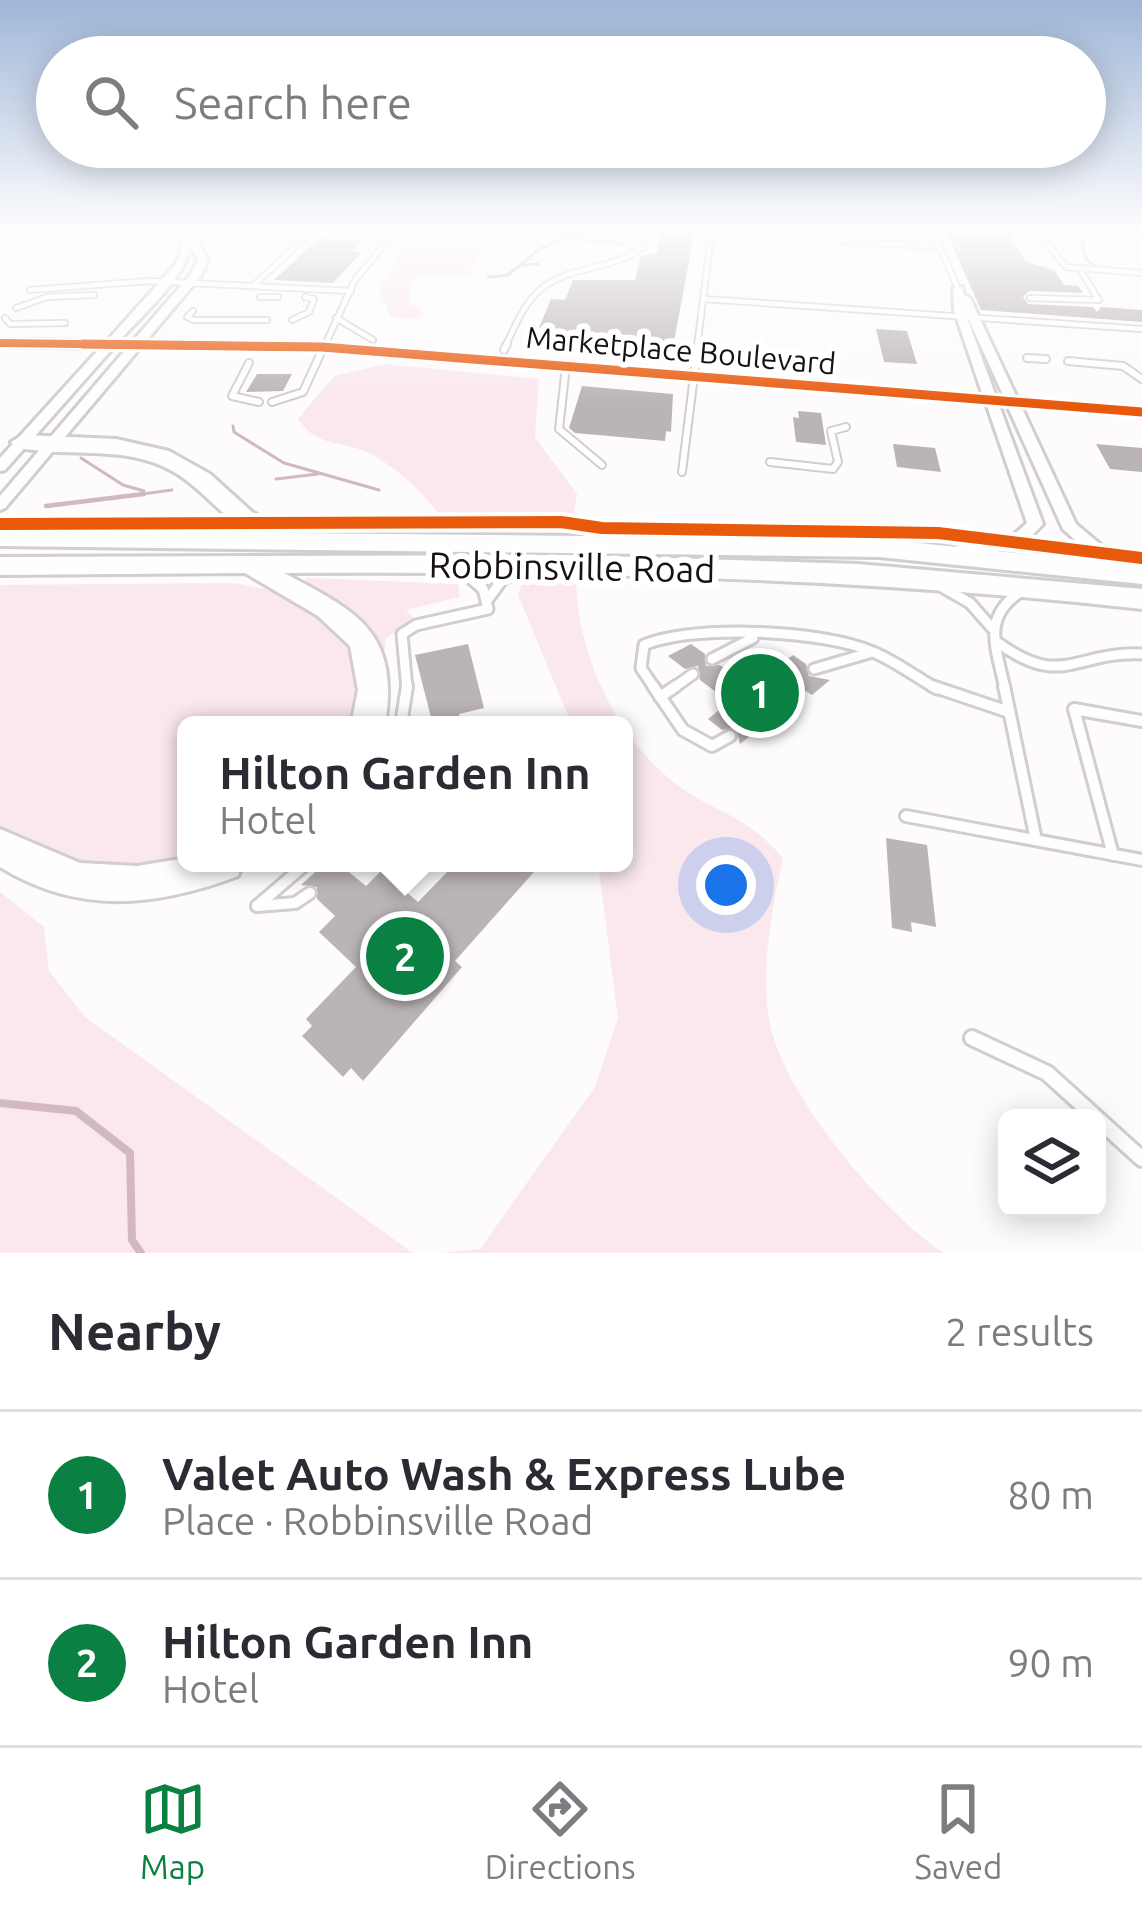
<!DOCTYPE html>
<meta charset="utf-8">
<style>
:root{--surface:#fff;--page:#f7f7f7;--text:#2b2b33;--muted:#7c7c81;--line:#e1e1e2;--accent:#0b8043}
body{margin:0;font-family:Ubuntu,sans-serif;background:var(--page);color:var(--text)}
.controls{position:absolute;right:36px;bottom:36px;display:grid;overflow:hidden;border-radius:18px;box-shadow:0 6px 30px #0003}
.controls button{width:108px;height:108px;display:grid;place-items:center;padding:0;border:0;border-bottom:3px solid var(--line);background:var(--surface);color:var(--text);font:60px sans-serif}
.you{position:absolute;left:726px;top:885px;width:42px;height:42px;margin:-30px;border:9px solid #fff;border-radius:50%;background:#1a73e8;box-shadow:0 0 0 18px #1a73e833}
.badge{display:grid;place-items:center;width:78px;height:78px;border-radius:50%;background:var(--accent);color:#fff;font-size:39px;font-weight:700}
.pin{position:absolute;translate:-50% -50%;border:6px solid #fff;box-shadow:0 3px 12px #0006}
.popup{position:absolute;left:177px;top:716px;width:456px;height:156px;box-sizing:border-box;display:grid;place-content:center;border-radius:18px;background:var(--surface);filter:drop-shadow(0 3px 9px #0005);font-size:39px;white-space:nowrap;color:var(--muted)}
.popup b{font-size:45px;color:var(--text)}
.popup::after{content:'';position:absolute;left:50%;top:100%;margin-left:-24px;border:24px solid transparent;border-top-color:var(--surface)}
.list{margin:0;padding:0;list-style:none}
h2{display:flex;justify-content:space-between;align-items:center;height:156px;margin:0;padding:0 48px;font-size:51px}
h2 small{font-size:39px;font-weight:400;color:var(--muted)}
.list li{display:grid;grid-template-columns:78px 1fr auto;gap:36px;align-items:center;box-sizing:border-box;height:168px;padding:0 48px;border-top:3px solid var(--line)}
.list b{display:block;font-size:45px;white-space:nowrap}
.list p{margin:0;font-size:39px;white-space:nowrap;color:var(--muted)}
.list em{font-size:39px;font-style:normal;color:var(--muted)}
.icon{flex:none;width:66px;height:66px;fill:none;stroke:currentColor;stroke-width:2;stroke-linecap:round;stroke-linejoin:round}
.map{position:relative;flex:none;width:1142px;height:1253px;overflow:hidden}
.search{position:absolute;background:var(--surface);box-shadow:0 6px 30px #0003;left:36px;right:36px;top:36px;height:132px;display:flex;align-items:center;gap:30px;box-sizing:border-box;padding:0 42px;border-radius:66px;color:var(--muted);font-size:45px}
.sheet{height:492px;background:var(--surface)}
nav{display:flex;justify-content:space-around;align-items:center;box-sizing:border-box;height:168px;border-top:3px solid var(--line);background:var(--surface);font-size:33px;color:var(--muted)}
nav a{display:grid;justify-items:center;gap:6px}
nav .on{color:var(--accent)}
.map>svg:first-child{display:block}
.green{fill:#fae8ee}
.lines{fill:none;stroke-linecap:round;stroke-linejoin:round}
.stream-far2{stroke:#d2b8c1;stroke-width:3}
.stream-far1{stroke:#d2b8c1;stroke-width:4.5}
.stream{stroke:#d2b8c1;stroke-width:8}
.building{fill:#bbb4b7}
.service-far4-casing{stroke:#d2cdcf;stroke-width:8}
.service-far3-casing{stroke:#d2cdcf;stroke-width:10}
.service-far2-casing{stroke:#d2cdcf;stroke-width:15}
.service-far1-casing{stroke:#d2cdcf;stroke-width:16}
.service-casing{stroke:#d2cdcf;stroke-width:20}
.minor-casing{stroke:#d2cdcf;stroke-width:6}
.trunk-casing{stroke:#d2cdcf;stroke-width:6}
.service-far4{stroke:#fffeff;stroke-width:4.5}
.service-far3{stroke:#fffeff;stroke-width:6}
.service-far2{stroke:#fffeff;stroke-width:9}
.service-far1{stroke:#fffeff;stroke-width:10}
.service{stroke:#fffeff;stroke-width:14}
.minor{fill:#fffeff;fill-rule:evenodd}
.trunk{fill:#fffeff;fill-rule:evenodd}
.cycleway-far2-casing{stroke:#fff;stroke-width:12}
.cycleway-far1-casing{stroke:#fff;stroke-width:15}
.cycleway-casing{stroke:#fff;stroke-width:20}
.cycleway-far2{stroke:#e8590c;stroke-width:8}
.cycleway-far1{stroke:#e8590c;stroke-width:9}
.cycleway{stroke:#e8590c;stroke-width:12}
.labels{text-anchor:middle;stroke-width:12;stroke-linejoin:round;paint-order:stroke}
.far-street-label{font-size:30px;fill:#181114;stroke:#fff}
.street-label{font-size:36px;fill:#181114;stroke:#fff}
</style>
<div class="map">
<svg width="1142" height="1253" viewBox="0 0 1142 1253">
<rect width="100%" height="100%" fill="#fdfbfc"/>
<!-- green -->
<g class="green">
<path d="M528 229 479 253 468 276 413 277 409 301 424 313 419 319 391 317 379 291 414 231Z"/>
<path d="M384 364 539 379 535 438 577 494 573 518 444 521C425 494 402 472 373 455 345 439 318 450 298 419L334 376Z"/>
<path d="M308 578 458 584 460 597 406 610 415 619 386 638 382 668 356 620 303 582Z"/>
<path d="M576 579C577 653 615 737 676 784 719 816 743 812 783 858 772 909 762 961 768 1013 777 1090 882 1212 944 1253H440L480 1249 595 1087 618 1018 598 863H624V725H572L518 595 523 582Z"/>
<path d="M231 583C281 589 348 611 358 667 361 686 357 706 356 725H186V863C104 873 71 877 0 829V585Z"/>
<path d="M0 892 44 927 49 971 85 1017 413 1253H0Z"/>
</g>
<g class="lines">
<!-- stream-far2 -->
<g class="stream-far2">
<path d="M1079 229 1086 259 1097 268"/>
<path d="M569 238 623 244"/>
<path d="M520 265 538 264"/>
<path d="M488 277 508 275 541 248 586 229"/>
<path d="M233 426 234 432 284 463 379 490"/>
<path d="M81 458 123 485 144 491"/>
<path d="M276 479 318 474"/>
<path d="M120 497 172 490"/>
</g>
<!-- stream-far1 -->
<path class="stream-far1" d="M46 506 144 494"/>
<!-- stream -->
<path class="stream" d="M0 1103 76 1111 130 1153 132 1240 141 1253"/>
</g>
<!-- building -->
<g class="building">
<path d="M662 229H695L673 347 535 337 551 299 565 300 573 280H635L641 256 657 253Z"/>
<path d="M945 229H1006L1026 262 1054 270 1064 285 1078 286 1083 293 1029 291 1023 297 1028 304 1093 307 1097 312 1101 307 1142 310V322L981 310Z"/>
<path d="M319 238 362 241 352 251 362 252 333 283 274 280Z"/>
<path d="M876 329 907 331 917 364 884 362Z"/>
<path d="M257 374H292L283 391 246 392Z"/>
<path d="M582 386 673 394 671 432 666 431 665 441 575 433 569 428Z"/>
<path d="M798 411 821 413 826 445 796 442 793 417 799 418Z"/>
<path d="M893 444 935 448 941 472 897 467Z"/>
<path d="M1096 444 1142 448V472L1110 469Z"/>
<path d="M468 644 484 708 459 714 461 721 433 725 415 655Z"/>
<path d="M691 644 705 654 706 666 720 665 750 688 793 655 806 664 809 676 830 680 812 695 806 691 740 744 736 728 722 730 708 719 729 702 700 680 698 666 685 669 668 656Z"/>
<path d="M886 838 927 845 936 927 911 922 912 932 892 928Z"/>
<path d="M325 863H338L366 886 381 871 418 902 456 863H542L455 961 462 967 363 1081 351 1068 343 1077 302 1036 312 1026 306 1019 356 967 319 932 335 916 317 899V887L301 885Z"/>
</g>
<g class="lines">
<defs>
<g id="service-far4">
<path d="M932 229 958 289"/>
<path d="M1022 229 1047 243 1066 267 1142 273"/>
<path d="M712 233 940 247"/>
<path d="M254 285 315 229"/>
<path d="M30 290 149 281 351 291"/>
<path d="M260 297H278"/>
<path d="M1030 298 1099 300 1082 273"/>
<path d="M704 299 1142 329"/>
<path d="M16 308 47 297 94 295"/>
<path d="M193 311 187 317 193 320H267"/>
<path d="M5 318 10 324 65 323"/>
<path d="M336 318 373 340"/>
<path d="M292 320 309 312 314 299 305 297"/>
<path d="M324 347 355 280 397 229"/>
<path d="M505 347C515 327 523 304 540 290 575 259 634 275 655 229"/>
<path d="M697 347 712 229"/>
</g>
<g id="service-far3">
<path d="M504 350 507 344"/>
<path d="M1027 358 1046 359"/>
<path d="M1068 361 1123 366 1142 379"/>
<path d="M249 363 232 396 259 402"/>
<path d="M566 366 559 429 602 465"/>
<path d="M272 402 303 392 325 344"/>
<path d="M770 462 833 469 838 462 831 431 846 427"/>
<path d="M682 472 698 344"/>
</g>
<g id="service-far2">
<path d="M942 587 970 603 992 628"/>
<path d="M488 599 502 580 523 568"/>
<path d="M997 642C1062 690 1075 651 1142 654"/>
<path d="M712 659 753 638"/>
<path d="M814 669 869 653"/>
<path d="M407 689 402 634 416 625 488 609 483 589 456 566"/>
<path d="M655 689 641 668 644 645C693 624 823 630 873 652 895 661 916 677 937 689"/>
<path d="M672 689 693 674"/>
<path d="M1005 689C997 650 981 618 1019 593"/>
</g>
<g id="service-far1">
<path d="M653 686 683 730 712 746 730 736"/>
<path d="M932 686 1009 712"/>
<path d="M1004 686 1036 840"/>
<path d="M660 697 676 686"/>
<path d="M401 725 407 686"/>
<path d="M906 816 1142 860"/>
<path d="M1113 855 1074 709 1142 721"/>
<path d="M257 906 307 863"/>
<path d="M257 906 295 903 310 893"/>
</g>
<path id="service" d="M972 1038 1047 1073 1142 1159"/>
<path id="minor" d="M180 229H199L198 240 208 261 200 277 146 341 322 343 983 396 954 310 953 289 962 287 964 295 970 298 1017 398 1142 408V416L1021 406 1076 524 1107 550 1142 563V574L1095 558 1063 529 1007 405H999L1043 524 1020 548 958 556 950 551 952 547 1009 539 1027 523 986 403 322 351 140 348 5 508 0 510V496L127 348H113L5 470 0 471V458L100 348 0 346V340L107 341 175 265 181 252ZM190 244 198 261 191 274 133 341H119C140 317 189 275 190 244ZM964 309 1004 397H996Z"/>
<g id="trunk">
<path d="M23 435 116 439 169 451 210 474 252 512 288 533 879 539 1142 566V584L879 557 0 546V530L249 532C221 516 203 489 174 472 124 443 69 459 15 447L11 442Z"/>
<path d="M572 555 858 564 1142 589V609C856 577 571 571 284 573 358 612 400 632 385 725H351L358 690 350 646 318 616 245 573 0 575V557Z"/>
<path d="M0 829 80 863 137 866 186 858V863H243L238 876C156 907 78 915 0 867Z"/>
</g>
</defs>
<!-- service-far4 casing -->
<use href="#service-far4" class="service-far4-casing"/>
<!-- service-far3 casing -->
<use href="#service-far3" class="service-far3-casing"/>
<!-- service-far2 casing -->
<use href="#service-far2" class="service-far2-casing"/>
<!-- service-far1 casing -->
<use href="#service-far1" class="service-far1-casing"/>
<!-- service casing -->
<use href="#service" class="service-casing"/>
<!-- minor casing -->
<use href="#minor" class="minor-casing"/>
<!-- trunk casing -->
<use href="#trunk" class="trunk-casing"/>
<!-- service-far4 -->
<use href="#service-far4" class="service-far4"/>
<!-- service-far3 -->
<use href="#service-far3" class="service-far3"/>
<!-- service-far2 -->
<use href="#service-far2" class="service-far2"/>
<!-- service-far1 -->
<use href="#service-far1" class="service-far1"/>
<!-- service -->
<use href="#service" class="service"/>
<!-- minor -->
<use href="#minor" class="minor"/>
<!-- trunk -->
<use href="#trunk" class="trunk"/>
<defs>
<path id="cycleway-far2" d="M0 343 322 347"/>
<path id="cycleway-far1" d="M83 344 322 347 1142 412"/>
<path id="cycleway" d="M0 524 561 522 602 528 938 533 1142 558"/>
</defs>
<!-- cycleway-far2 casing -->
<use href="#cycleway-far2" class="cycleway-far2-casing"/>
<!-- cycleway-far1 casing -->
<use href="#cycleway-far1" class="cycleway-far1-casing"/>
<!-- cycleway casing -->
<use href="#cycleway" class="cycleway-casing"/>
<!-- cycleway-far2 -->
<use href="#cycleway-far2" class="cycleway-far2"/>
<!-- cycleway-far1 -->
<use href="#cycleway-far1" class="cycleway-far1"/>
<!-- cycleway -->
<use href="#cycleway" class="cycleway"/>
</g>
<!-- sky -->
<linearGradient id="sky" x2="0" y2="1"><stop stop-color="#9fb6d8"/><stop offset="0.57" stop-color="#fefdfe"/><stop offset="1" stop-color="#fefdfe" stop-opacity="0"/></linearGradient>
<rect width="1142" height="405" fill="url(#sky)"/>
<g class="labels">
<!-- far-street labels -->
<g class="far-street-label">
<text transform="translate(681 351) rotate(5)" y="10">Marketplace Boulevard</text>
</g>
<!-- street labels -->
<g class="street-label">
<text transform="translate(572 567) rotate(1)" y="13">Robbinsville Road</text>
</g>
</g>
</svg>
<div class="controls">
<button><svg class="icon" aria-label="layers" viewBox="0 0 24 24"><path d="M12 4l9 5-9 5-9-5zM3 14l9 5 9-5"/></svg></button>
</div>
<div class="you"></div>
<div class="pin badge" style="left:760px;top:693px">1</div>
<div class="pin badge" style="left:405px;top:956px">2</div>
<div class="popup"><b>Hilton Garden Inn</b>Hotel</div>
<div class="search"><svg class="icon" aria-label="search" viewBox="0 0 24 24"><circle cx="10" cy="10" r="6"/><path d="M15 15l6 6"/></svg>Search here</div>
</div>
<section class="sheet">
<h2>Nearby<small>2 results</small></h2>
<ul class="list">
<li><span class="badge">1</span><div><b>Valet Auto Wash &amp; Express Lube</b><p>Place · Robbinsville Road</p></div><em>80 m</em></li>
<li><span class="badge">2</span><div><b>Hilton Garden Inn</b><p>Hotel</p></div><em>90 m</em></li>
</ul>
</section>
<nav>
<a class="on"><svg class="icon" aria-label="map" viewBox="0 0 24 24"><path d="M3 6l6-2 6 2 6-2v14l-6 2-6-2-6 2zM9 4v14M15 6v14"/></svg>Map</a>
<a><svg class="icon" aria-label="directions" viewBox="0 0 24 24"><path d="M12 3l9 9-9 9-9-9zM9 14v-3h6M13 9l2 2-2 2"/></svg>Directions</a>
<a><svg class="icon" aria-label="saved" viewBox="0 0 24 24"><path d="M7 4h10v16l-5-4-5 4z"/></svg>Saved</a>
</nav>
